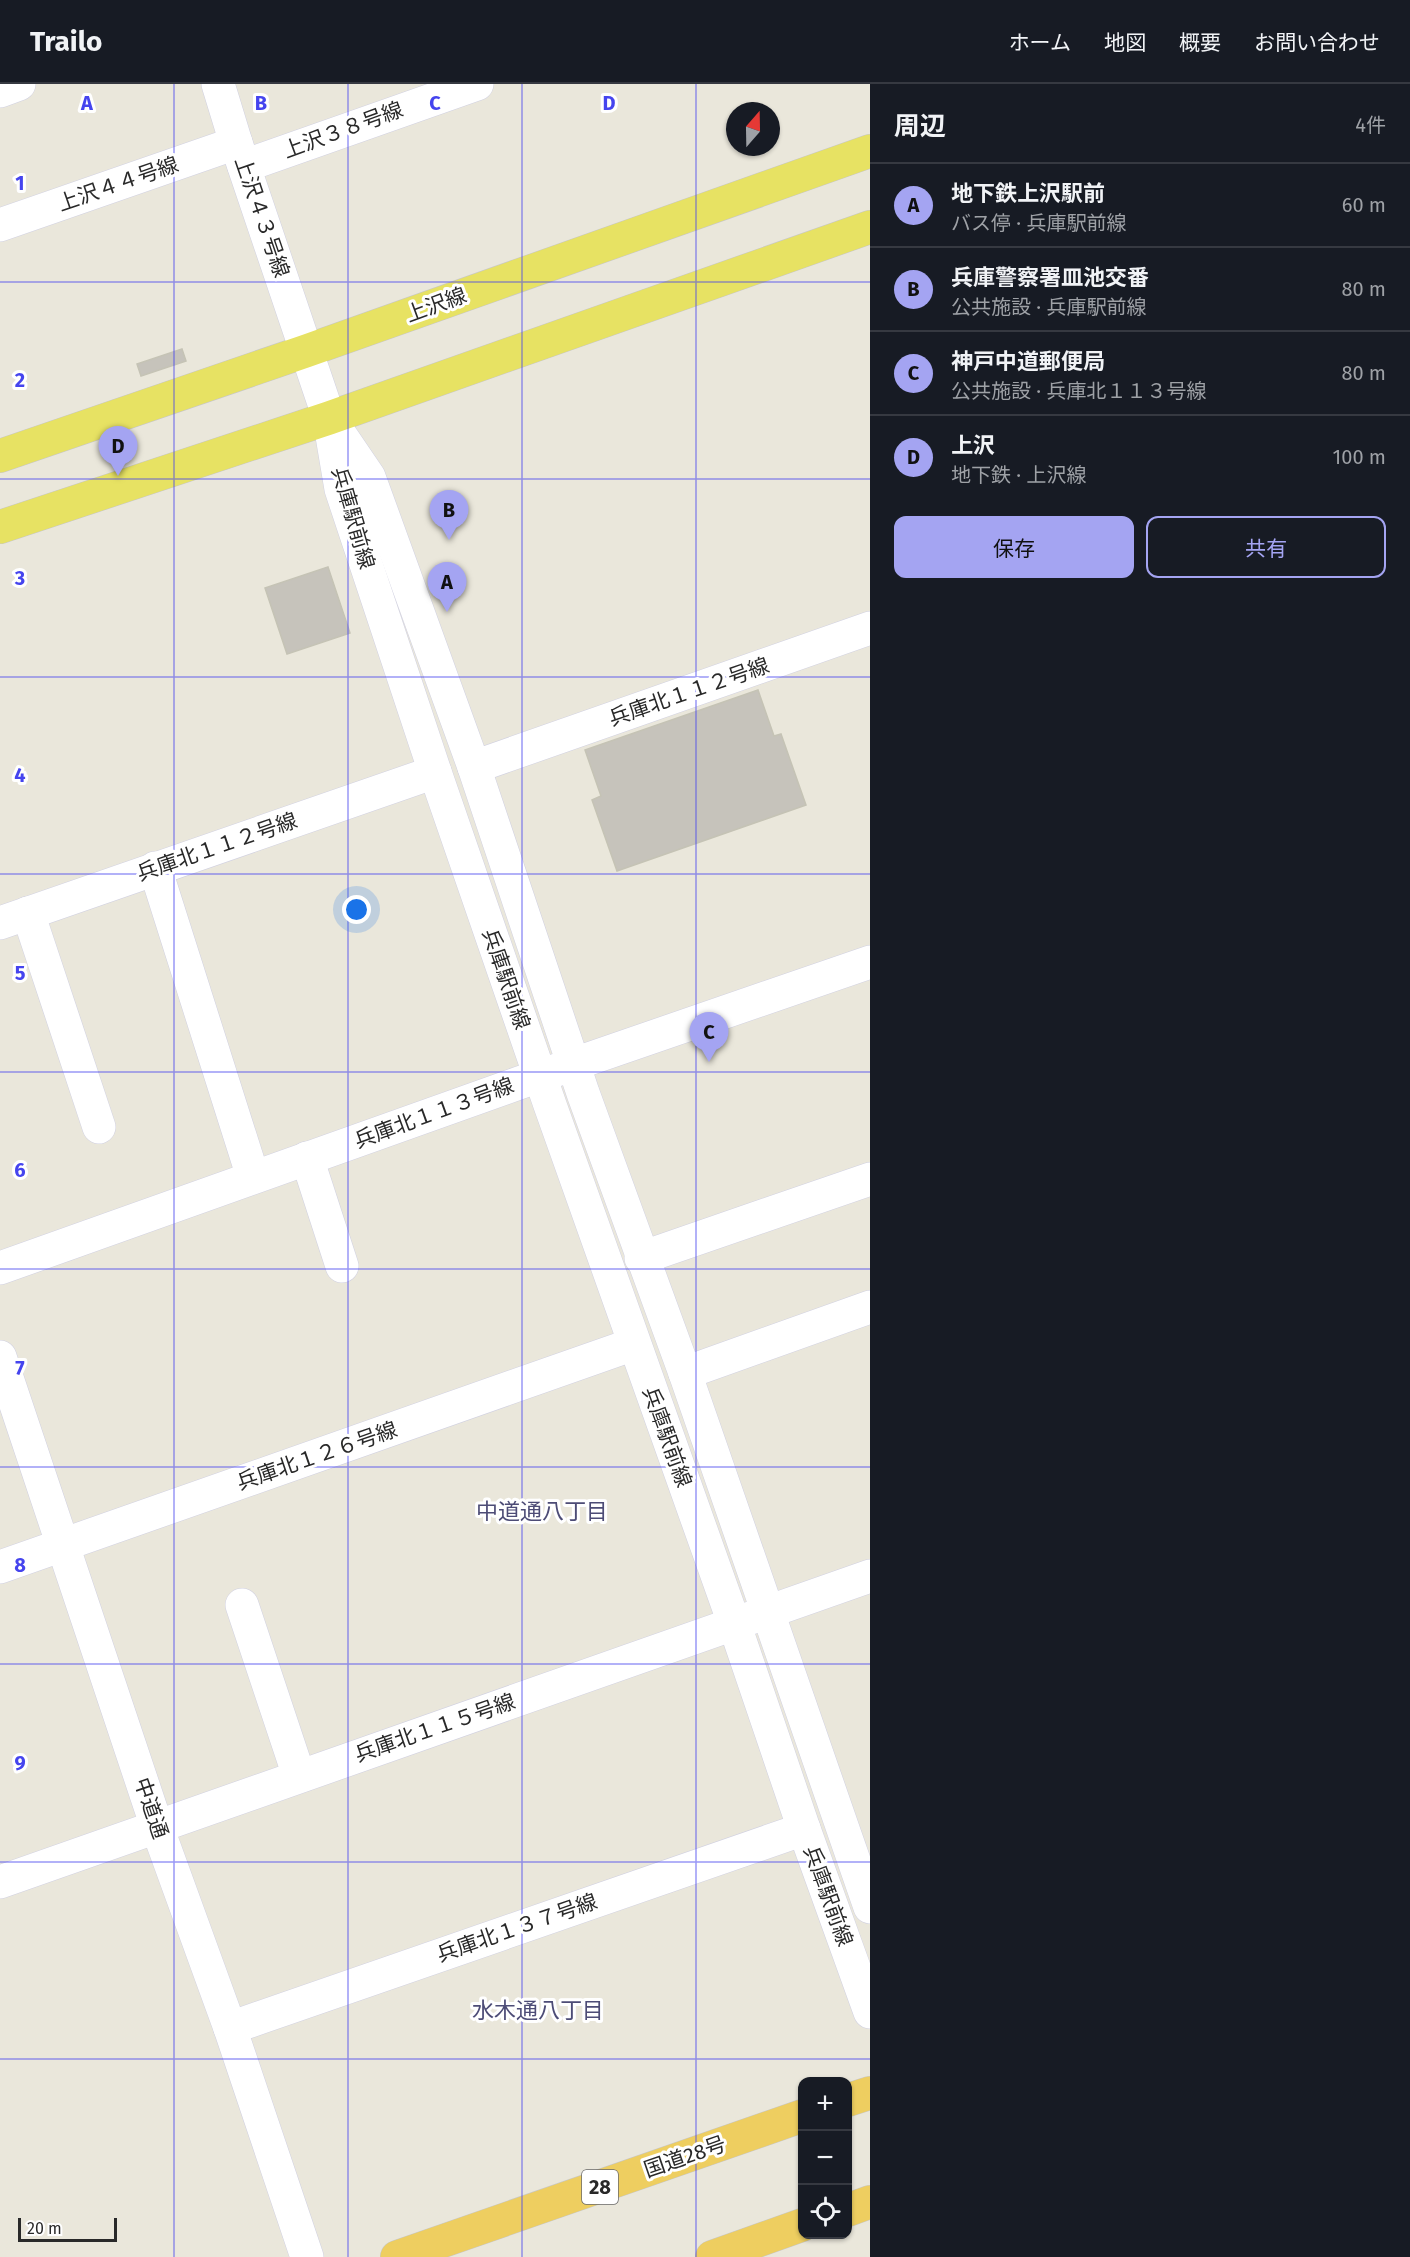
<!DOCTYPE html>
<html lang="ja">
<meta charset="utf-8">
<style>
:root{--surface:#171b24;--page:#20242c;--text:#f1f3f6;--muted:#9ea1a6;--line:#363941;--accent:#a4a4f2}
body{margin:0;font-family:"Fira Sans","Noto Sans JP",sans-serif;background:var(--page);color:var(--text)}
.controls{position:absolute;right:18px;bottom:18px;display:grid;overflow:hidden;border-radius:12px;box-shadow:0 2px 4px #0004}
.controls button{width:54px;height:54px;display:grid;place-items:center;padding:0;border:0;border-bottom:2px solid var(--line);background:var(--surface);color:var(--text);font:30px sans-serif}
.compass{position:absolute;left:726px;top:18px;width:54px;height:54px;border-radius:50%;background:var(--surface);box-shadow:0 2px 4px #0004;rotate:20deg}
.scale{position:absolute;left:18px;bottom:15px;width:99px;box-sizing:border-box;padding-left:6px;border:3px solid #292929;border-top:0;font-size:16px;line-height:21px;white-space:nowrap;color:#292929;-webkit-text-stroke:4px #fff;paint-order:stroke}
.you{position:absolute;left:357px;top:826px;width:21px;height:21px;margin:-15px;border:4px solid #fff;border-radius:50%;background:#1a73e8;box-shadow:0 0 0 9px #1a73e833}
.badge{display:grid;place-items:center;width:39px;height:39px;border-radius:50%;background:var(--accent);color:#111;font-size:20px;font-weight:700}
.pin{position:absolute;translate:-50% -50px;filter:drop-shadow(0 2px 3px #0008)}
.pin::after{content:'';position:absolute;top:32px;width:21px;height:18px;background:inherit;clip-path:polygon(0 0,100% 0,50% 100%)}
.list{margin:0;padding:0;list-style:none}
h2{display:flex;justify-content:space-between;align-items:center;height:78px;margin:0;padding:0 24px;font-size:26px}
h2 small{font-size:20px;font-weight:400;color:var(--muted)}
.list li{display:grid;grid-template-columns:39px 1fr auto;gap:18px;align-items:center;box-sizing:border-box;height:84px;padding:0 24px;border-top:2px solid var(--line)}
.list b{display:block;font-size:22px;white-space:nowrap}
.list p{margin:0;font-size:20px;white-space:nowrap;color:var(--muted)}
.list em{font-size:20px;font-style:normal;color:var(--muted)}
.actions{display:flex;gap:12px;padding:18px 24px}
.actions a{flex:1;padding:14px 0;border:2px solid var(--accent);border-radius:12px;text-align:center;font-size:21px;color:var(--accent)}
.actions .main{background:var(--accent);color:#111}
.icon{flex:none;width:33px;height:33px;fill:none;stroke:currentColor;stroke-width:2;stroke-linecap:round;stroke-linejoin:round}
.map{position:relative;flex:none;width:870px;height:2173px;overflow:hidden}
header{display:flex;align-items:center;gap:36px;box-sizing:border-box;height:84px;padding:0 30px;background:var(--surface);border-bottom:2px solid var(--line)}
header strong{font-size:28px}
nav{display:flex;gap:33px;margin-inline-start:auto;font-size:21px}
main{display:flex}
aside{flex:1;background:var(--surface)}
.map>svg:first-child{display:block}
.building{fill:#c6c3bb;stroke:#c5c3b5;stroke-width:1.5}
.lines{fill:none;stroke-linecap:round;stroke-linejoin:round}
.minor-casing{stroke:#d1d1e1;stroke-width:34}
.tertiary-casing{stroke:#d1d1e1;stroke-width:34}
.primary-casing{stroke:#c7c7c7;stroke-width:34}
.trunk-casing{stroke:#c7c7c7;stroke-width:34}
.minor{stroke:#fff;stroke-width:33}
.tertiary{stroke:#fff;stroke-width:33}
.primary{stroke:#e7e263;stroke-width:33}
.trunk{stroke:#eece60;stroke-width:33}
.grid{fill:none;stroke:#4544ee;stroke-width:1.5;stroke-opacity:0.55}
.labels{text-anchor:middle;stroke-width:6;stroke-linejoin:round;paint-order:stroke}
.shield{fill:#fff;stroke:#696969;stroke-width:1.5}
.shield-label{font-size:20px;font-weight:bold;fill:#292929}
.street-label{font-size:21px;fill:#292929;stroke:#fff}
.neighbourhood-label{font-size:22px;fill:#4d4c76;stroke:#fff}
.grid-label{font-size:20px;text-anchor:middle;font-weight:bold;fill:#4544ee;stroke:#fff;stroke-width:6;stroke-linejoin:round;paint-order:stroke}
</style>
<header>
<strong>Trailo</strong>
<nav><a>ホーム</a><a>地図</a><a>概要</a><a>お問い合わせ</a></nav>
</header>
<main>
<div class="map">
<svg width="870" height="2173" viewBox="0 0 870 2173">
<rect width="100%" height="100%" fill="#eae7db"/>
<!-- building -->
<g class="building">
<path d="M182 265 186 277 141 292 137 280Z"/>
<path d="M328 483 350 549 287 570 265 504Z"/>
<path d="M758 606 774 652 781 650 806 721 617 787 592 716 601 712 585 666Z"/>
</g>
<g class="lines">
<defs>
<g id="minor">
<path d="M0 7 19 0"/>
<path d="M244 82 477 0"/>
<path d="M0 141 236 59"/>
<path d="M474 683 870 544"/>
<path d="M155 784 253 1093"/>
<path d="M28 829 99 1043"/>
<path d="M0 839 435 688"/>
<path d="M307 1074 342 1182"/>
<path d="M641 1174 870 1095"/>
<path d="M0 1184 519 999 870 878"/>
<path d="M0 1273 157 1743 230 1944 307 2173"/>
<path d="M685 1289 870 1223"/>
<path d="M0 1483 634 1260"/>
<path d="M242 1521 299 1692"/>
<path d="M0 1798 870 1492"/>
<path d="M230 1944 804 1745"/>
</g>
<g id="tertiary">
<path d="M218 0 236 59 329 334 341 405 435 688 550 1021 734 1539 804 1745 870 1928"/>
<path d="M335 343 369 393 474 683 583 1009 685 1289 870 1823"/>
</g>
<g id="primary">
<path d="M0 372 306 267 870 67"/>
<path d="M0 443 329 334 870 143"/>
</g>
<g id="trunk">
<path d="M848 2016 870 2009"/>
<path d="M848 2126 870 2118"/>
<path d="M397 2173 802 2032"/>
<path d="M712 2173 802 2141"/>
</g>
</defs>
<!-- minor casing -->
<use href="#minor" class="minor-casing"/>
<!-- tertiary casing -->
<use href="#tertiary" class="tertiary-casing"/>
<!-- primary casing -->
<use href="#primary" class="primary-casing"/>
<!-- trunk casing -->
<use href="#trunk" class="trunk-casing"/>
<!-- minor -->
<use href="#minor" class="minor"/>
<!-- tertiary -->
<use href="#tertiary" class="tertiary"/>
<!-- primary -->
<use href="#primary" class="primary"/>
<!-- trunk -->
<use href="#trunk" class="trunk"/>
</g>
<!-- grid -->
<path class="grid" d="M174 0V2173M348 0V2173M522 0V2173M696 0V2173M0 198H870M0 395H870M0 593H870M0 790H870M0 988H870M0 1185H870M0 1383H870M0 1580H870M0 1778H870M0 1975H870"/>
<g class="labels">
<!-- shield labels -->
<rect class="shield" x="582" y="2086" width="36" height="34" rx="4.5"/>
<g class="shield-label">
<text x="600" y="2110">28</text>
</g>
<!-- street labels -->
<g class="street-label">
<text transform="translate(343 46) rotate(-20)" y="7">上沢３８号線</text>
<text transform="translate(118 100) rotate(-19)" y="7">上沢４４号線</text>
<text transform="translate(262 133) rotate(71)" y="7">上沢４３号線</text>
<text transform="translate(436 221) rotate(-20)" y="7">上沢線</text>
<text transform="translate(353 434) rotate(74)" y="7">兵庫駅前線</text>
<text transform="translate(689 608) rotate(-19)" y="7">兵庫北１１２号線</text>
<text transform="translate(217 763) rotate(-19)" y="7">兵庫北１１２号線</text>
<text transform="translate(506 895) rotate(71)" y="7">兵庫駅前線</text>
<text transform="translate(434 1029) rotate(-20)" y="7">兵庫北１１３号線</text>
<text transform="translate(667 1353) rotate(70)" y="7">兵庫駅前線</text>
<text transform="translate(317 1372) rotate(-19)" y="7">兵庫北１２６号線</text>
<text transform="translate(435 1644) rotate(-19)" y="7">兵庫北１１５号線</text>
<text transform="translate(151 1724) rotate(71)" y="7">中道通</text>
<text transform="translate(828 1812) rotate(70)" y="7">兵庫駅前線</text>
<text transform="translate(517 1844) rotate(-19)" y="7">兵庫北１３７号線</text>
<text transform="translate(685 2073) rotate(-19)" y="7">国道28号</text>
</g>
<!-- neighbourhood labels -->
<g class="neighbourhood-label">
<text x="542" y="1435">中道通八丁目</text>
<text x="538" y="1934">水木通八丁目</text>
</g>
</g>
<g class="grid-label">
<text x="87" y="26">A</text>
<text x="261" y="26">B</text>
<text x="435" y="26">C</text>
<text x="609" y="26">D</text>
<text x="20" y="106">1</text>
<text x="20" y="303">2</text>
<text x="20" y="501">3</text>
<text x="20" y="698">4</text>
<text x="20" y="896">5</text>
<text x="20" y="1093">6</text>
<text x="20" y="1291">7</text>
<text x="20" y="1488">8</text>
<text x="20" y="1686">9</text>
</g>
</svg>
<div class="controls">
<button>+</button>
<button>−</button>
<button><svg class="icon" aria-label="locate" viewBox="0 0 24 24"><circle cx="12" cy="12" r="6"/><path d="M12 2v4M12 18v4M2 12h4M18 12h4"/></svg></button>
</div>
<svg class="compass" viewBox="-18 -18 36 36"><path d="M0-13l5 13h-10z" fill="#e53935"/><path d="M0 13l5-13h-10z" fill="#9ea1a6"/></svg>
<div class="scale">20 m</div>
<div class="you"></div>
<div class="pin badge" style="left:447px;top:528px">A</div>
<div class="pin badge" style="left:449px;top:456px">B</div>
<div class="pin badge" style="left:709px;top:978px">C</div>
<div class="pin badge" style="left:118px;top:392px">D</div>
</div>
<aside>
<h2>周辺<small>4件</small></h2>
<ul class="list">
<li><span class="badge">A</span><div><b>地下鉄上沢駅前</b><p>バス停 · 兵庫駅前線</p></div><em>60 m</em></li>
<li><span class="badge">B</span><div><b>兵庫警察署皿池交番</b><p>公共施設 · 兵庫駅前線</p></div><em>80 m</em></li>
<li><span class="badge">C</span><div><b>神戸中道郵便局</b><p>公共施設 · 兵庫北１１３号線</p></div><em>80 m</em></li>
<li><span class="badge">D</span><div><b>上沢</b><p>地下鉄 · 上沢線</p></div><em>100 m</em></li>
</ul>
<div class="actions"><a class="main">保存</a><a>共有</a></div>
</aside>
</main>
